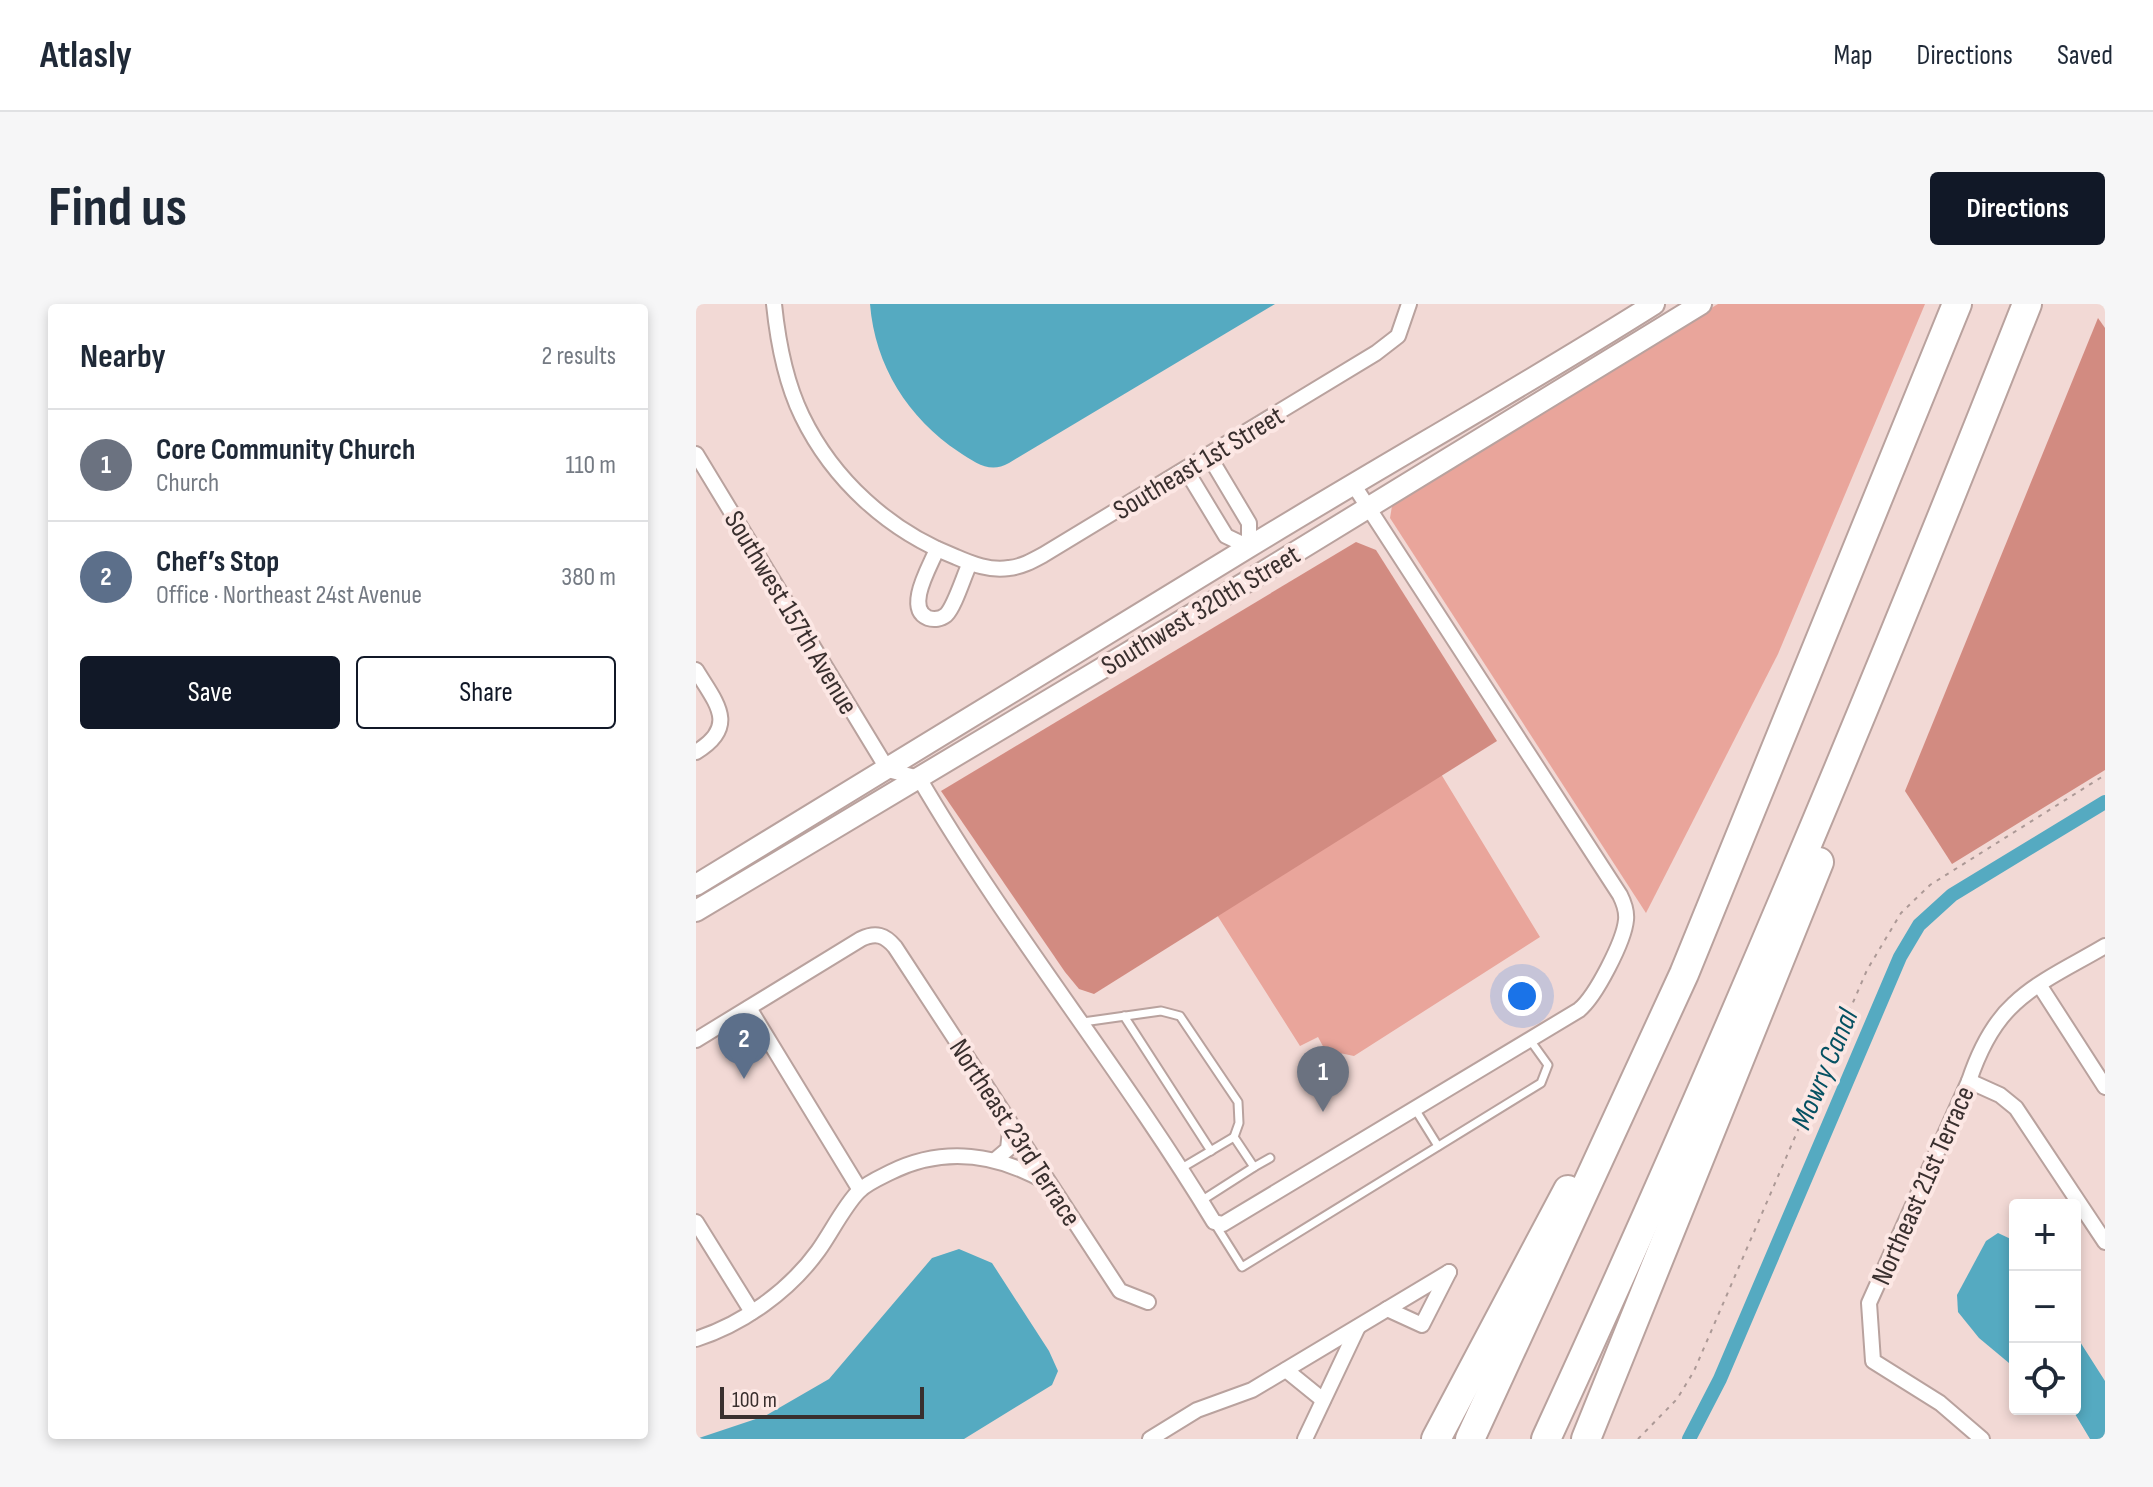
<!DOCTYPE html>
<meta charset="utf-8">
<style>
:root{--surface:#fff;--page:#f6f6f7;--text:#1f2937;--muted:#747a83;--line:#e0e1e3;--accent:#111827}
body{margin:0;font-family:"Sofia Sans Condensed",sans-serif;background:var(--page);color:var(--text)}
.controls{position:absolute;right:24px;bottom:24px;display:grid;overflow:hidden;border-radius:8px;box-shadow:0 4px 12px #0003}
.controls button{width:72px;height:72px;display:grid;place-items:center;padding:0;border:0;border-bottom:2px solid var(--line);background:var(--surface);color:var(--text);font:40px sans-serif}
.scale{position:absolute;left:24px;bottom:20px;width:204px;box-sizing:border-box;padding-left:8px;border:4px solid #392f2e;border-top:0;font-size:22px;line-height:28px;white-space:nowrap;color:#392f2e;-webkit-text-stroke:6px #fce7e4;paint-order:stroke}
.you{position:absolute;left:826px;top:692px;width:28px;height:28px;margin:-20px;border:6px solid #fff;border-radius:50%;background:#1a73e8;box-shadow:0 0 0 12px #1a73e833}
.badge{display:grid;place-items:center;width:52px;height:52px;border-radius:50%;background:var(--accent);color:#fff;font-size:26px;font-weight:700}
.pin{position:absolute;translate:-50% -66px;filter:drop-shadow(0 2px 4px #0008)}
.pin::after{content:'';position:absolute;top:42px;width:28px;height:24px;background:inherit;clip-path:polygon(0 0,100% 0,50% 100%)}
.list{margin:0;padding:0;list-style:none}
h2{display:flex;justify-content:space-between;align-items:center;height:104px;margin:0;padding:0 32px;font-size:34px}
h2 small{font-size:26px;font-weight:400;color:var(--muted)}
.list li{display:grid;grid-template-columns:52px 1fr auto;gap:24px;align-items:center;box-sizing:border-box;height:112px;padding:0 32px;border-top:2px solid var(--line)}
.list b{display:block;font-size:30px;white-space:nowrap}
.list p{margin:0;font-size:26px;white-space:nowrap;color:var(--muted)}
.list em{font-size:26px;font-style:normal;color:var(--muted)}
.actions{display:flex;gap:16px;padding:24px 32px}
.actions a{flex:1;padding:18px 0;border:2px solid var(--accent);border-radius:8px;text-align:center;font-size:28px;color:var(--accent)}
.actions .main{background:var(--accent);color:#fff}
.icon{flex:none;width:44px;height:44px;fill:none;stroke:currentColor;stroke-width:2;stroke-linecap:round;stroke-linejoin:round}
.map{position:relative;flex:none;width:1409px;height:1135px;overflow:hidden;border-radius:8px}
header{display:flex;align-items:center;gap:48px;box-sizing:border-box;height:112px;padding:0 40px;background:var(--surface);border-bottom:2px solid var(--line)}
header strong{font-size:38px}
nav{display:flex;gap:44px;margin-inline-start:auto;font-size:28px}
.intro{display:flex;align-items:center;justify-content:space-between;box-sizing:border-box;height:192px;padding:0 48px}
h1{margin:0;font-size:56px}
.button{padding:20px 36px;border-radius:8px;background:var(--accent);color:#fff;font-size:28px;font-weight:700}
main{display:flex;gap:48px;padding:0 48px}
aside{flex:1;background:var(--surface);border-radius:8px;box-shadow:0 4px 12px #0003}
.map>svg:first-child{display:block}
.green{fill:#e9a59b}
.forest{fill:#d28b81}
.water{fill:#55aac1}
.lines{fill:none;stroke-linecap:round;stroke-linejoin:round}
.canal{stroke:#55aac1;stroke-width:14}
.lane-casing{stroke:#b9a29e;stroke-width:11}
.street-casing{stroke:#b9a29e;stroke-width:18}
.secondary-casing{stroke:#b9a29e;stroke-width:24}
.highway-casing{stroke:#b9a29e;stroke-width:32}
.path{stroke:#ac9996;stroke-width:2;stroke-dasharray:4 6;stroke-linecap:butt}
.lane{stroke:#fff;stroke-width:7}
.street{stroke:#fff;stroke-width:14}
.secondary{stroke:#fff;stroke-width:20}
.highway{stroke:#fff;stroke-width:28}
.labels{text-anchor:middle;stroke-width:8;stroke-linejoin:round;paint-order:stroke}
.street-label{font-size:28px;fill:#392f2e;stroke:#fce7e4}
.water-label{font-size:30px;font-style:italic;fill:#055162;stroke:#fce7e4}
</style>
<header>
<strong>Atlasly</strong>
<nav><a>Map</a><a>Directions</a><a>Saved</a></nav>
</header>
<div class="intro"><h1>Find us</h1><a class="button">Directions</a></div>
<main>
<aside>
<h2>Nearby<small>2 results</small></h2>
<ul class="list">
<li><span class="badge" style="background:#6b7280">1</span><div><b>Core Community Church</b><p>Church</p></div><em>110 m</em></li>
<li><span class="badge" style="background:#5c6f8a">2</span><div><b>Chef’s Stop</b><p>Office · Northeast 24st Avenue</p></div><em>380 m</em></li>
</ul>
<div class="actions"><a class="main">Save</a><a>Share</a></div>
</aside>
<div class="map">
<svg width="1409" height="1135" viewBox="0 0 1409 1135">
<rect width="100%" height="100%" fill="#f2d9d5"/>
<!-- green -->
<g class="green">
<path d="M1022 0H1229L1082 350 950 609 694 214 697 196Z"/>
<path d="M745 470 844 633 658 752 629 746 622 733 604 742 521 611Z"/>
</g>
<!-- forest -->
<g class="forest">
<path d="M1402 14 1409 24V466L1256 560 1209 487Z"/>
<path d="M660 238 680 246 801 437 398 690 383 685 369 668 245 487Z"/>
</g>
<!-- water -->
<g class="water">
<path d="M174 0H579L313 159C294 170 280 159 263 148 212 114 179 62 174 0Z"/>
<path d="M1302 929 1319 937V1064L1283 1034 1262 1008 1261 991 1290 937Z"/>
<path d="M263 945 296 959 353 1047 362 1067 356 1081 268 1135H0L69 1112 133 1075 236 954Z"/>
<path d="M1379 1030 1409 1077V1135H1394L1376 1105H1379Z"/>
</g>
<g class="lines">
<!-- canal -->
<path class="canal" d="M993 1135 1024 1075 1204 653 1223 621 1256 591 1409 498"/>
<defs>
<g id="lane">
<path d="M428 712 515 847"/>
<path d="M387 718 465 707 484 712 542 798 543 819 538 833 558 863 505 897"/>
<path d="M719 805 742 842"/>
<path d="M558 863 574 854"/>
<path d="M484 865 538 833"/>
<path d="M519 920 546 963 845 779 852 761 834 736"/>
</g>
<g id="street">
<path d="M78 0C82 39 89 77 106 112 137 176 193 227 260 253 276 260 294 267 313 264 325 263 336 257 347 251L680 49 702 32 713 0"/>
<path d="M0 150 192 466 223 474C313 628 426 766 518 918L527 920 883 706C900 692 928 637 930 616 931 607 928 599 924 591L657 180"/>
<path d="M490 166 530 232 553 243V219L513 152"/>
<path d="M241 245C235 261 208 304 232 314 238 316 245 315 250 311 259 302 268 271 274 259"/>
<path d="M0 366C20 399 43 422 0 448"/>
<path d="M1344 682 1409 783"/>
<path d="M53 704 164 886"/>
<path d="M0 736 165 635C180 628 189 631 199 643L424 987 452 998"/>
<path d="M1273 777 1304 791 1320 804 1409 938"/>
<path d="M299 856 312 845 314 827 312 816"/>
<path d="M0 918 56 1008"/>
<path d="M691 1005 726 1021 753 968"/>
<path d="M0 1035C47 1020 93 987 122 947 135 929 148 902 163 887 171 879 185 873 195 868 248 842 302 850 352 879"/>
<path d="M590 1066 627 1096"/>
<path d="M454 1135 501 1106 556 1086 753 968"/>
<path d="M609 1135 662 1023"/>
<path d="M1286 1135 1244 1099 1177 1057 1173 999 1273 777C1282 750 1296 720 1318 700 1343 676 1379 660 1409 642"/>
</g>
<g id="secondary">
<path d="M0 581C185 469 368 355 553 243 687 161 825 84 958 0"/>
<path d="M0 607 567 268 1005 0"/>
</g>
<g id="highway">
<path d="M740 1135 872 886"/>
<path d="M774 1135 988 670 1261 0"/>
<path d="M850 1135C1022 762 1180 382 1331 0"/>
<path d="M890 1135 1123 558"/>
</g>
</defs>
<!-- lane casing -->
<use href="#lane" class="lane-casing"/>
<!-- street casing -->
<use href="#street" class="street-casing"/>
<!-- secondary casing -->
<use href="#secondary" class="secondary-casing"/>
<!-- highway casing -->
<use href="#highway" class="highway-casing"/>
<!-- path -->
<path class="path" d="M942 1135 981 1095 998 1067 1171 666 1205 609 1234 581 1409 471"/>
<!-- lane -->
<use href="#lane" class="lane"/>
<!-- street -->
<use href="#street" class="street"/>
<!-- secondary -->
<use href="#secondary" class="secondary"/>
<!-- highway -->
<use href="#highway" class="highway"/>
</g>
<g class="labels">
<!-- street labels -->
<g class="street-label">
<text transform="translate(502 158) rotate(-31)" y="10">Southeast 1st Street</text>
<text transform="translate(504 305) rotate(-31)" y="10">Southwest 320th Street</text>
<text transform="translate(96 308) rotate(59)" y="10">Southwest 157th Avenue</text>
<text transform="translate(320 828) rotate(57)" y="10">Northeast 23rd Terrace</text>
<text transform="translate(1226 881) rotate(-66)" y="10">Northeast 21st Terrace</text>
</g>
<!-- water labels -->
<g class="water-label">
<text transform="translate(1128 765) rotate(-67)" y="10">Mowry Canal</text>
</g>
</g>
</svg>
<div class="controls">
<button>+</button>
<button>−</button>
<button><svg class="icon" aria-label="locate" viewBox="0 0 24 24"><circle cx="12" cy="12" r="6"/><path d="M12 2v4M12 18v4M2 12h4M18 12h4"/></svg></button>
</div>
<div class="scale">100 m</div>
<div class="you"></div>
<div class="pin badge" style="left:627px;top:808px;background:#6b7280">1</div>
<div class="pin badge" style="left:48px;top:775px;background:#5c6f8a">2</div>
</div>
</main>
